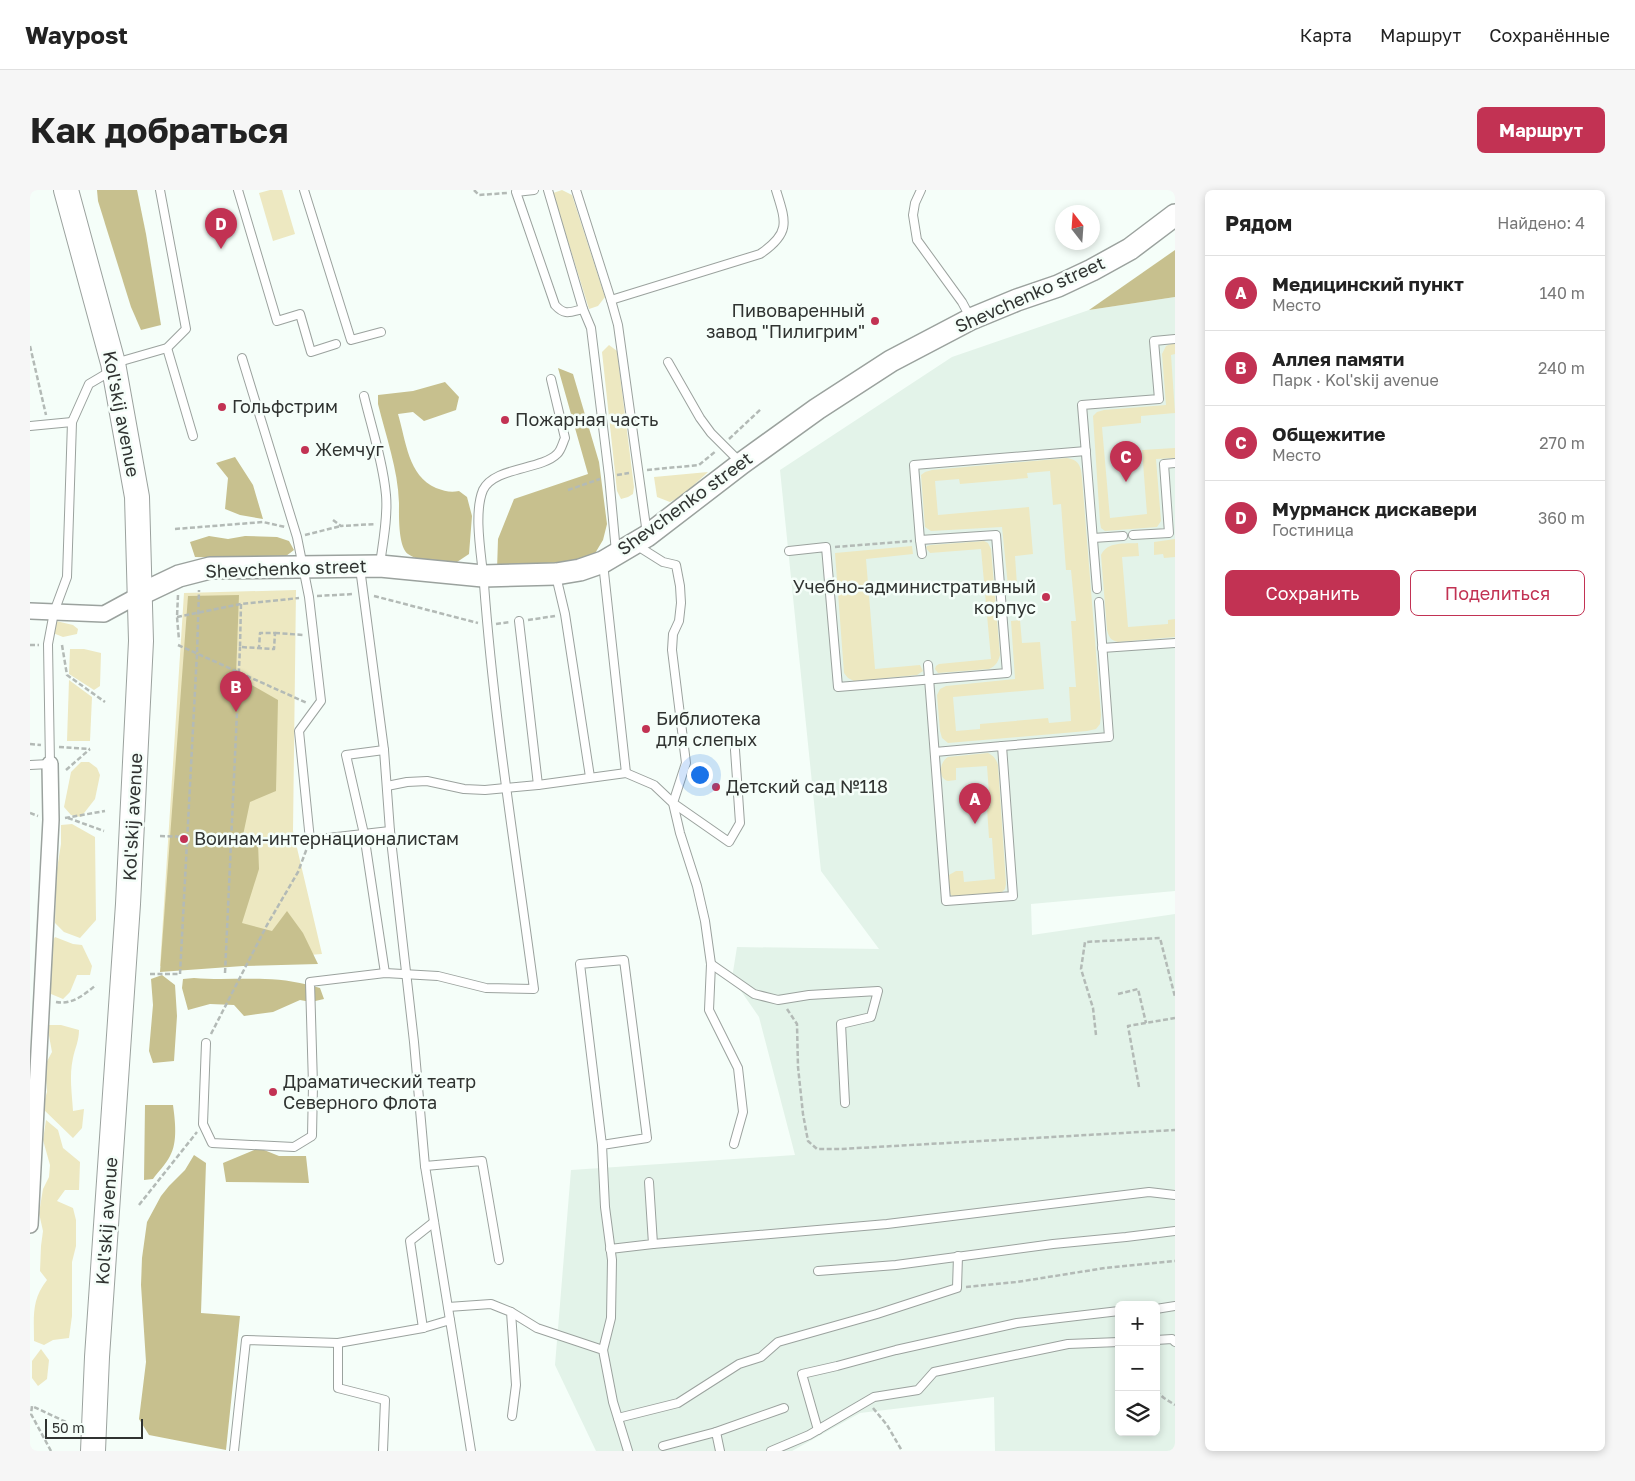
<!DOCTYPE html>
<html lang="ru">
<meta charset="utf-8">
<style>
:root{--surface:#fff;--page:#f6f6f6;--text:#222;--muted:#767676;--line:#e0e0e0;--accent:#c23253}
body{margin:0;font-family:"Golos Text",sans-serif;background:var(--page);color:var(--text)}
.controls{position:absolute;right:15px;bottom:15px;display:grid;overflow:hidden;border-radius:8px;box-shadow:0 2px 8px #0003}
.controls button{width:45px;height:45px;display:grid;place-items:center;padding:0;border:0;border-bottom:1px solid var(--line);background:var(--surface);color:var(--text);font:25px sans-serif}
.compass{position:absolute;left:1025px;top:15px;width:45px;height:45px;border-radius:50%;background:var(--surface);box-shadow:0 2px 8px #0003;rotate:343deg}
.scale{position:absolute;left:15px;bottom:12px;width:98px;box-sizing:border-box;padding-left:5px;border:2px solid #303331;border-top:0;font-size:14px;line-height:18px;white-space:nowrap;color:#303331;-webkit-text-stroke:4px #f5fef9;paint-order:stroke}
.you{position:absolute;left:669px;top:584px;width:18px;height:18px;margin:-12px;border:4px solid #fff;border-radius:50%;background:#1a73e8;box-shadow:0 0 0 8px #1a73e833}
.badge{display:grid;place-items:center;width:32px;height:32px;border-radius:50%;background:var(--accent);color:#fff;font-size:16px;font-weight:700}
.pin{position:absolute;translate:-50% -41px;filter:drop-shadow(0 1px 2px #0008)}
.pin::after{content:'';position:absolute;top:26px;width:18px;height:15px;background:inherit;clip-path:polygon(0 0,100% 0,50% 100%)}
.list{margin:0;padding:0;list-style:none}
h2{display:flex;justify-content:space-between;align-items:center;height:65px;margin:0;padding:0 20px;font-size:21px}
h2 small{font-size:16px;font-weight:400;color:var(--muted)}
.list li{display:grid;grid-template-columns:32px 1fr auto;gap:15px;align-items:center;box-sizing:border-box;height:75px;padding:0 20px;border-top:1px solid var(--line)}
.list b{display:block;font-size:19px;white-space:nowrap}
.list p{margin:0;font-size:16px;white-space:nowrap;color:var(--muted)}
.list em{font-size:16px;font-style:normal;color:var(--muted)}
.actions{display:flex;gap:10px;padding:15px 20px}
.actions a{flex:1;padding:11px 0;border:1px solid var(--accent);border-radius:8px;text-align:center;font-size:18px;color:var(--accent)}
.actions .main{background:var(--accent);color:#fff}
.icon{flex:none;width:28px;height:28px;fill:none;stroke:currentColor;stroke-width:2;stroke-linecap:round;stroke-linejoin:round}
.map{position:relative;flex:none;width:1145px;height:1261px;overflow:hidden;border-radius:8px}
header{display:flex;align-items:center;gap:30px;box-sizing:border-box;height:70px;padding:0 25px;background:var(--surface);border-bottom:1px solid var(--line)}
header strong{font-size:24px}
nav{display:flex;gap:28px;margin-inline-start:auto;font-size:18px}
.intro{display:flex;align-items:center;justify-content:space-between;box-sizing:border-box;height:120px;padding:0 30px}
h1{margin:0;font-size:35px}
.button{padding:12px 22px;border-radius:8px;background:var(--accent);color:#fff;font-size:18px;font-weight:700}
main{display:flex;gap:30px;padding:0 30px}
aside{flex:1;background:var(--surface);border-radius:8px;box-shadow:0 2px 8px #0003}
.map>svg:first-child{display:block}
.built{fill:#e3f3e9;fill-rule:evenodd}
.green{fill:#ede8c1}
.forest{fill:#c7c08e}
.lines{fill:none;stroke-linecap:round;stroke-linejoin:round}
.service-casing{stroke:#9ba29e;stroke-width:10}
.minor-casing{stroke:#9ba29e;stroke-width:18}
.secondary-casing{stroke:#9ba29e;stroke-width:24}
.primary-casing{stroke:#9ba29e;stroke-width:26}
.path{stroke:#b3bab6;stroke-width:2.5;stroke-dasharray:5 2.5;stroke-linecap:butt}
.service{stroke:#fff;stroke-width:8}
.minor{stroke:#fff;stroke-width:15}
.secondary{stroke:#fff;stroke-width:21}
.primary{stroke:#fff;stroke-width:24}
.poi-dot{fill:#c23253;stroke:#f5fef9;stroke-width:2}
.labels{text-anchor:middle;stroke-width:5;stroke-linejoin:round;paint-order:stroke}
.street-label{font-size:18px;fill:#303331;stroke:#f5fef9}
.poi-label{font-size:18px;fill:#303331;stroke:#f5fef9;text-anchor:start}
</style>
<header>
<strong>Waypost</strong>
<nav><a>Карта</a><a>Маршрут</a><a>Сохранённые</a></nav>
</header>
<div class="intro"><h1>Как добраться</h1><a class="button">Маршрут</a></div>
<main>
<div class="map">
<svg width="1145" height="1261" viewBox="0 0 1145 1261">
<rect width="100%" height="100%" fill="#f5fef9"/>
<!-- built -->
<path class="built" d="M1145 107V701L1001 714 1002 745 1145 724V1261H965L964 1207 830 1223 762 1261H566L525 1175 541 980 765 965 729 827 702 788 707 757 849 759 791 681 750 280 922 167 1059 120ZM1089 1115H1126V1242H1089Z"/>
<!-- green -->
<g class="green">
<path d="M240 0H252L265 44 243 51 229 3Z"/>
<path d="M532 0 542 5 575 107 568 116 559 119 523 3Z"/>
<path d="M1141 154H1145V164L1141 165 1145 223 1111 226V233L1072 237 1080 328 1117 324 1112 260 1145 258V268L1126 269 1131 331 1127 337 1075 341 1071 338 1070 332 1063 226 1067 222 1074 220 1136 215 1132 164 1136 156Z"/>
<path d="M579 155 587 161 604 297 603 304 598 307 591 309 587 301 572 162Z"/>
<path d="M1037 268C1049 270 1051 276 1052 288L1071 525 1070 534 1066 539 1057 541 918 553 912 548 910 541 907 505 910 499 916 496 985 489 981 431 990 430 992 453 1010 452 1014 499 923 507 926 541 950 539V534L1018 528 1019 533 1041 531 1039 497H1046L1041 431H1046L1041 380H1036L1031 314 1023 315 1020 281 997 283 998 288 930 294 929 289 905 291 908 325 999 317 1003 364 985 366 987 395 978 396 972 337 901 341 895 337 891 285 895 282 902 280Z"/>
<path d="M678 282 652 306 640 312 627 307 624 287Z"/>
<path d="M1145 349V367L1134 368 1133 364 1124 365V352Z"/>
<path d="M954 351 958 353 961 359 970 465C968 472 966 476 959 479L908 483 905 479 906 476 909 474 961 469 951 359 900 363 896 358 897 356 901 355Z"/>
<path d="M1108 353 1109 366 1092 367 1098 437 1138 434V430L1145 429V447L1088 452C1080 450 1079 447 1077 440L1071 365C1078 351 1094 354 1108 353Z"/>
<path d="M882 356 883 364 836 369 845 479 890 475 893 481 887 485 824 491 818 488 814 483 805 363Z"/>
<path d="M266 400 263 641 292 764 130 776 154 403Z"/>
<path d="M26 431 43 435 48 439 47 444 33 447 23 443Z"/>
<path d="M40 459H54L71 463 70 496 64 500 39 484Z"/>
<path d="M39 490 62 507 60 551H37Z"/>
<path d="M958 563C964 566 966 569 968 575L976 694 975 699 969 705 924 708C917 703 917 692 919 685L926 681H933L934 692 965 689 962 648H959L957 618 960 617 957 576 926 578V590C923 590 921 591 918 591 908 589 909 572 918 567Z"/>
<path d="M51 572H59L67 578 70 585 65 609 51 627 41 625 34 617 41 582Z"/>
<path d="M42 634 65 647 66 730 50 748 34 742 25 733 26 685 31 654V635Z"/>
<path d="M25 747 43 754 52 755 62 776 60 785H47L40 802 33 809 21 804V754Z"/>
<path d="M17 835H31L49 840C49 851 45 858 43 868 39 886 42 903 43 921L54 919 52 938 43 948 12 918 17 902 15 875 22 862Z"/>
<path d="M16 930 28 940 33 958 50 972 49 1000H35L27 1011 43 1018 46 1030V1056L42 1072V1126L39 1148 23 1150 14 1155 4 1151C4 1128 1 1110 17 1090L10 1081 11 1056 13 1041 9 1023 13 999 19 987 20 975 13 950Z"/>
<path d="M11 1159 19 1170 17 1189 8 1196 2 1188V1171Z"/>
</g>
<!-- forest -->
<g class="forest">
<path d="M67 0H107L116 44 131 135 111 140 101 117 68 11Z"/>
<path d="M1145 60V107L1059 120Z"/>
<path d="M528 178 543 184 569 272 577 334 573 350 564 365 551 375 467 380 468 349 484 309 558 284Z"/>
<path d="M415 192 429 207 426 220 394 231 383 222 368 224C376 251 378 286 406 298 415 301 420 303 429 301L437 307 442 326 439 364 427 372C414 373 390 373 378 364 368 357 369 325 369 313 368 279 356 247 348 214V205L383 201Z"/>
<path d="M205 267 223 295 233 329 210 325 195 319 198 288 186 273Z"/>
<path d="M179 346 198 349 215 346 247 347 259 351 264 360 252 369 165 367 160 352Z"/>
<path d="M209 405 206 486 248 510 246 601 220 612 212 650 228 653 229 679 212 733 242 741 257 721 273 743 288 774 213 776 130 782 158 406Z"/>
<path d="M132 785 145 795 147 826 144 871 123 873 119 861 123 815 121 789Z"/>
<path d="M164 788C188 790 211 788 235 789 253 789 273 793 290 798L294 809 281 812 270 810 243 822 214 826 204 815 180 814 158 820 152 798 153 789Z"/>
<path d="M115 915H143C145 930 148 952 140 966 136 974 128 982 123 989L114 990Z"/>
<path d="M229 958 249 966H276L279 993 196 992 193 973Z"/>
<path d="M164 965 176 973 171 1123 210 1126 196 1260 119 1245 109 1229 116 1172 111 1095 112 1068 117 1032 131 1006 139 996 155 980Z"/>
</g>
<g class="lines">
<defs>
<g id="service">
<path d="M208 0 247 131 270 124 281 162 306 154"/>
<path d="M274 0 321 150 351 142"/>
<path d="M504 0 486 2 525 115C535 126 540 122 553 119L561 138 579 286 586 362"/>
<path d="M518 0 553 119"/>
<path d="M546 0 581 110"/>
<path d="M891 0 885 13 883 25 887 50 932 112 940 127"/>
<path d="M137 158 163 246"/>
<path d="M212 168 267 347 279 407 291 511 269 541 280 650 360 641"/>
<path d="M638 172 670 228 681 243 710 272"/>
<path d="M85 173 137 158 156 139 130 0"/>
<path d="M334 206C342 239 353 272 356 305 358 327 353 352 350 374"/>
<path d="M0 236 42 232"/>
<path d="M617 344 588 135 581 110 730 64C761 43 756 32 746 0"/>
<path d="M1103 345 1139 343 1134 274 1145 273"/>
<path d="M1063 348 1093 346"/>
<path d="M890 350 892 364"/>
<path d="M606 355 633 372 646 375 650 396 651 413 649 431 643 444 642 460 656 573 643 613 699 652 710 633 705 560"/>
<path d="M759 361 796 357 808 497 977 483 966 345 890 350 884 275 1056 261"/>
<path d="M573 373 596 583"/>
<path d="M330 378 354 560 360 641 384 852 395 976 420 1130"/>
<path d="M526 386 535 424 560 587"/>
<path d="M1067 399 1052 215 1129 209 1124 151 1145 149"/>
<path d="M489 431 508 595"/>
<path d="M1072 458 1145 453"/>
<path d="M898 475 916 711 983 706 972 556 905 562"/>
<path d="M972 556 1079 547 1069 412"/>
<path d="M354 560 316 565 334 644 355 783"/>
<path d="M0 575 20 574 18 454 24 422 37 387 42 232 59 194 81 181"/>
<path d="M357 596 377 592 397 591 434 599 455 600 508 595 596 583 624 595 643 613 650 643 667 696 675 731 681 774 679 820 708 878 713 922 704 954"/>
<path d="M681 774 724 804 748 810 779 805 848 801 841 827 811 834 815 913"/>
<path d="M176 853 173 934 182 953 264 957 282 946 283 895 280 792 355 783 408 786 456 798 504 799C486 664 464 529 454 394 452 368 443 324 453 300 464 277 511 280 527 264 531 261 533 252 535 248L521 189"/>
<path d="M572 955 617 948 594 770 550 774 572 955 575 1017 582 1070 581 1128 573 1160"/>
<path d="M395 976 452 971 469 1070"/>
<path d="M623 1054 857 1034 1119 1002 1145 1005"/>
<path d="M580 1059 623 1054 619 992"/>
<path d="M788 1081 866 1075 1023 1054 1096 1047 1145 1041"/>
<path d="M418 1117 461 1114 481 1122 486 1195 482 1226"/>
<path d="M1126 1119 1145 1116"/>
<path d="M481 1122 507 1138 573 1160 583 1212 598 1261"/>
<path d="M393 1138 380 1051 404 1032"/>
<path d="M1126 1150 1142 1149 1145 1152"/>
<path d="M308 1153V1198L355 1210 353 1261"/>
<path d="M588 1228 648 1213 709 1174 731 1167 748 1152 847 1124 927 1098 928 1066"/>
<path d="M788 1240 772 1184 807 1176 866 1160 987 1133 1089 1121"/>
<path d="M686 1242 754 1218"/>
<path d="M633 1256 686 1242 690 1261"/>
<path d="M204 1261 216 1150 308 1153 393 1138 420 1130 441 1261"/>
<path d="M741 1261 779 1245 844 1207 888 1200 904 1182 1038 1154 1089 1152"/>
</g>
<g id="minor">
<path d="M0 421 74 424 109 405"/>
<path d="M0 1035 21 630 20 574"/>
</g>
<path id="secondary" d="M109 405 149 386 180 378 350 376 453 386 526 384 550 380 573 372 617 346 712 273 787 219 861 171 941 129 987 110 1028 96 1062 80 1100 59 1145 25"/>
<path id="primary" d="M36 0 83 173 107 307 111 451 98 714 67 1167 63 1261"/>
</defs>
<!-- service casing -->
<use href="#service" class="service-casing"/>
<!-- minor casing -->
<use href="#minor" class="minor-casing"/>
<!-- secondary casing -->
<use href="#secondary" class="secondary-casing"/>
<!-- primary casing -->
<use href="#primary" class="primary-casing"/>
<!-- path -->
<g class="path">
<path d="M444 0 449 5 477 3"/>
<path d="M0 156 16 225"/>
<path d="M699 249 731 219"/>
<path d="M617 280 669 275 686 261"/>
<path d="M587 285 599 283"/>
<path d="M538 300 570 289"/>
<path d="M303 330 311 336 346 334"/>
<path d="M145 339 233 332 255 337"/>
<path d="M275 345 311 336"/>
<path d="M805 357 882 351"/>
<path d="M148 405 147 427 149 450"/>
<path d="M287 406 324 404"/>
<path d="M344 406 448 433"/>
<path d="M211 414 210 457 244 459 245 443H230L229 458"/>
<path d="M981 414 988 413"/>
<path d="M147 427 211 414 269 408"/>
<path d="M498 430 525 426"/>
<path d="M466 434 480 432"/>
<path d="M245 443 274 445"/>
<path d="M0 455H9"/>
<path d="M32 455 37 485 75 512"/>
<path d="M148 455 277 513"/>
<path d="M0 554 11 555"/>
<path d="M29 557 60 559"/>
<path d="M36 580 60 559"/>
<path d="M0 623 8 626"/>
<path d="M35 628 75 621"/>
<path d="M38 628 74 641"/>
<path d="M130 646 158 647"/>
<path d="M195 783 210 457"/>
<path d="M120 784H150L167 463 169 400"/>
<path d="M1088 804 1108 799 1116 833"/>
<path d="M26 812C42 815 54 805 66 795"/>
<path d="M757 819 767 834 768 877 773 924 778 951 787 959H811L1145 940"/>
<path d="M181 844 237 735 268 682 277 658"/>
<path d="M1066 845 1063 818 1051 779 1055 752 1130 748 1145 807"/>
<path d="M1109 897 1098 836 1145 828"/>
<path d="M109 1015 167 942"/>
<path d="M936 1097 987 1092 1075 1078 1145 1071"/>
<path d="M1126 1201 1134 1208 1145 1215"/>
<path d="M843 1218 857 1235 872 1261"/>
<path d="M0 1260 1 1261"/>
<path d="M21 1261 1 1224 2 1216 36 1232"/>
</g>
<!-- service -->
<use href="#service" class="service"/>
<!-- minor -->
<use href="#minor" class="minor"/>
<!-- secondary -->
<use href="#secondary" class="secondary"/>
<!-- primary -->
<use href="#primary" class="primary"/>
</g>
<!-- markers -->
<g class="poi-dot">
<circle cx="845" cy="131" r="5"/>
<circle cx="192" cy="217" r="5"/>
<circle cx="475" cy="230" r="5"/>
<circle cx="275" cy="260" r="5"/>
<circle cx="1016" cy="407" r="5"/>
<circle cx="616" cy="539" r="5"/>
<circle cx="686" cy="597" r="5"/>
<circle cx="154" cy="649" r="5"/>
<circle cx="243" cy="902" r="5"/>
</g>
<g class="labels">
<!-- street labels -->
<g class="street-label">
<text transform="translate(1000 105) rotate(-24)" y="6">Shevchenko street</text>
<text transform="translate(91 224) rotate(79)" y="6">Kol'skij avenue</text>
<text transform="translate(655 314) rotate(-36)" y="6">Shevchenko street</text>
<text transform="translate(256 379) rotate(-2)" y="6">Shevchenko street</text>
<text transform="translate(103 627) rotate(-87)" y="6">Kol'skij avenue</text>
<text transform="translate(77 1031) rotate(-86)" y="6">Kol'skij avenue</text>
</g>
<!-- poi labels -->
<g class="poi-label">
<text x="835" y="127" text-anchor="end">Пивоваренный<tspan x="835" dy="21">завод "Пилигрим"</tspan></text>
<text x="202" y="223">Гольфстрим</text>
<text x="485" y="236">Пожарная часть</text>
<text x="285" y="266">Жемчуг</text>
<text x="1006" y="403" text-anchor="end">Учебно-административный<tspan x="1006" dy="21">корпус</tspan></text>
<text x="626" y="535">Библиотека<tspan x="626" dy="21">для слепых</tspan></text>
<text x="696" y="603">Детский сад №118</text>
<text x="164" y="655">Воинам-интернационалистам</text>
<text x="253" y="898">Драматический театр<tspan x="253" dy="21">Северного Флота</tspan></text>
</g>
</g>
</svg>
<div class="controls">
<button>+</button>
<button>−</button>
<button><svg class="icon" aria-label="layers" viewBox="0 0 24 24"><path d="M12 4l9 5-9 5-9-5zM3 14l9 5 9-5"/></svg></button>
</div>
<svg class="compass" viewBox="-18 -18 36 36"><path d="M0-13l5 13h-10z" fill="#e53935"/><path d="M0 13l5-13h-10z" fill="#767676"/></svg>
<div class="scale">50 m</div>
<div class="you"></div>
<div class="pin badge" style="left:945px;top:634px">A</div>
<div class="pin badge" style="left:206px;top:522px">B</div>
<div class="pin badge" style="left:1096px;top:292px">C</div>
<div class="pin badge" style="left:191px;top:59px">D</div>
</div>
<aside>
<h2>Рядом<small>Найдено: 4</small></h2>
<ul class="list">
<li><span class="badge">A</span><div><b>Медицинский пункт</b><p>Место</p></div><em>140 m</em></li>
<li><span class="badge">B</span><div><b>Аллея памяти</b><p>Парк · Kol'skij avenue</p></div><em>240 m</em></li>
<li><span class="badge">C</span><div><b>Общежитие</b><p>Место</p></div><em>270 m</em></li>
<li><span class="badge">D</span><div><b>Мурманск дискавери</b><p>Гостиница</p></div><em>360 m</em></li>
</ul>
<div class="actions"><a class="main">Сохранить</a><a>Поделиться</a></div>
</aside>
</main>
